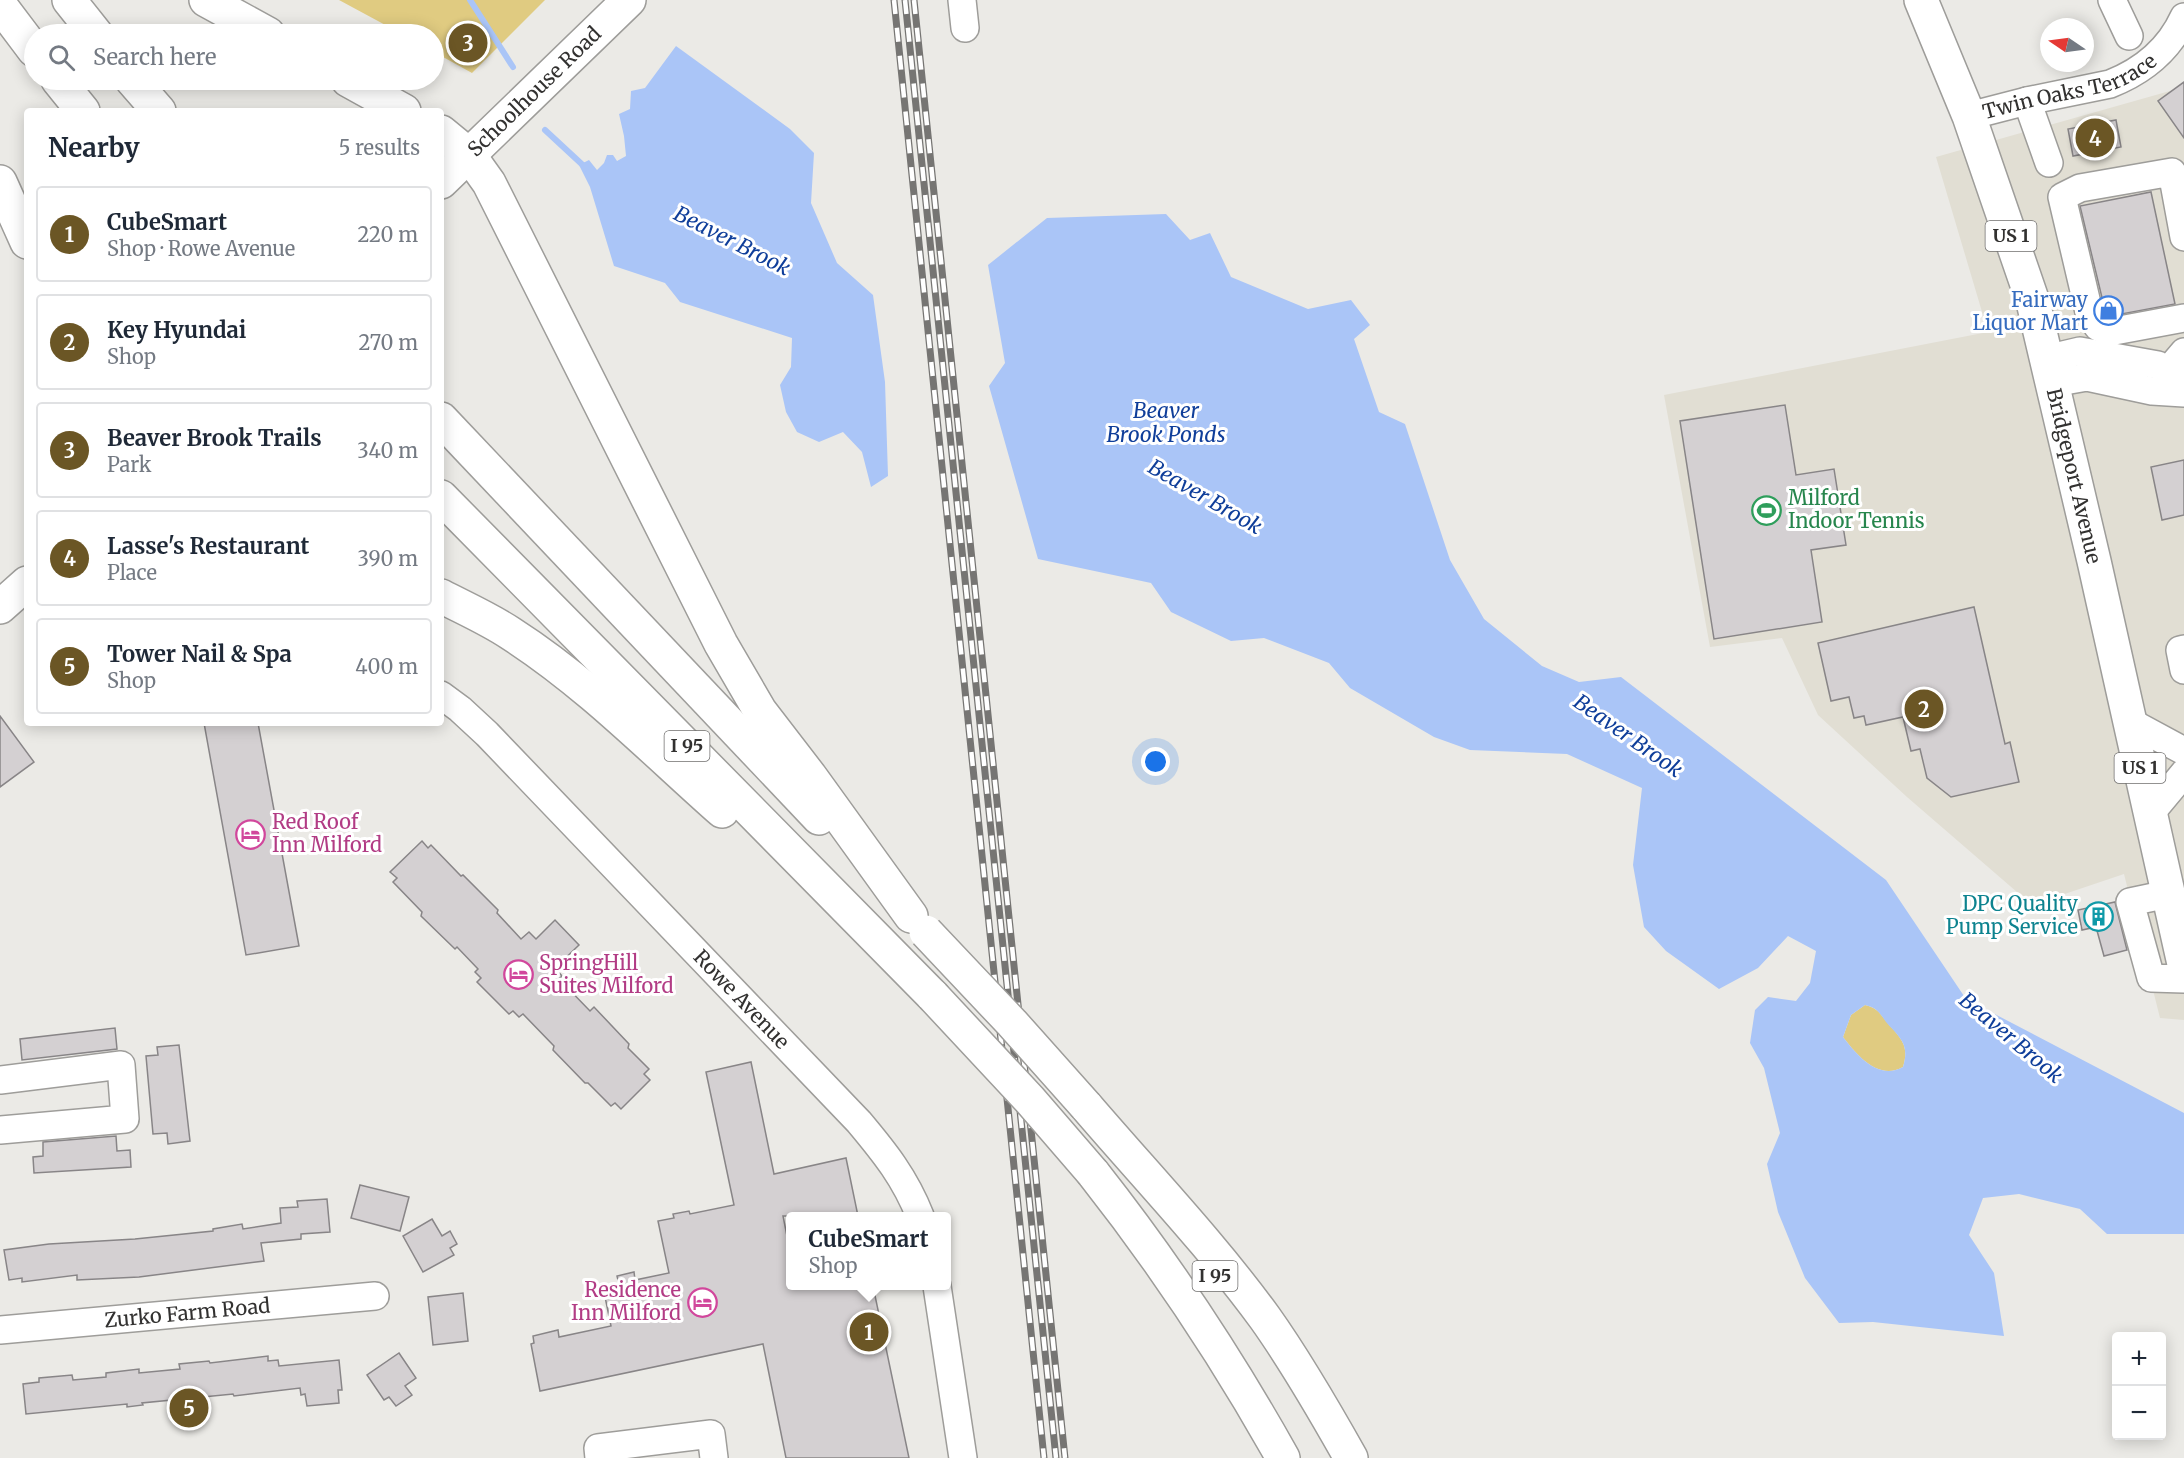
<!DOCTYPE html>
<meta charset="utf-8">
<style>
:root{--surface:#fff;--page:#f2f2f3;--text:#1f2937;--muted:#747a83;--line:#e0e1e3;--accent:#6b5625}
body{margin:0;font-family:Merriweather,serif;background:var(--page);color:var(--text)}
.controls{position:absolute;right:18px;bottom:18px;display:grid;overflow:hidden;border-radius:6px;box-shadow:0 3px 15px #0003}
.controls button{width:54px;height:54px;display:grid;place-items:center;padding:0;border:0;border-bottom:2px solid var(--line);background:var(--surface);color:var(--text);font:30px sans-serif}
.compass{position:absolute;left:2040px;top:18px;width:54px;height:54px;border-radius:50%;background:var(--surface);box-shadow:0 3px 15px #0003;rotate:283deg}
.you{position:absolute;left:1156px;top:762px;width:21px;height:21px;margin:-15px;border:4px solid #fff;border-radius:50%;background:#1a73e8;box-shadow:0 0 0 9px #1a73e833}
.badge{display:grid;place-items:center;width:39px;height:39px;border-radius:50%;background:var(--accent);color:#fff;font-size:20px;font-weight:700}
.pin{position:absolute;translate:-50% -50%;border:3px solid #fff;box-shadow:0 2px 6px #0006}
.popup{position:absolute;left:786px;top:1212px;width:165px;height:78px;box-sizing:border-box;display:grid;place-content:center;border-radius:6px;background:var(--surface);filter:drop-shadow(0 2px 4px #0005);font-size:20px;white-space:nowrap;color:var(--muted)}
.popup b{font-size:22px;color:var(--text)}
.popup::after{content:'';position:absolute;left:50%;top:100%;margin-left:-12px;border:12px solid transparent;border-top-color:var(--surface)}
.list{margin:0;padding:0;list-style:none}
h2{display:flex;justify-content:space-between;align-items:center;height:78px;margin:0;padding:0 24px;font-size:26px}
h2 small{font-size:20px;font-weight:400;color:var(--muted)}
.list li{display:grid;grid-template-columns:39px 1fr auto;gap:18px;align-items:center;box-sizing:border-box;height:96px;margin:0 12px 12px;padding:0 12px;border:2px solid var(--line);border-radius:6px}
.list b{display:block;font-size:22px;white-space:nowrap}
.list p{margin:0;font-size:20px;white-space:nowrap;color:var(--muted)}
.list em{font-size:20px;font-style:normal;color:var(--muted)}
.icon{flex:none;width:33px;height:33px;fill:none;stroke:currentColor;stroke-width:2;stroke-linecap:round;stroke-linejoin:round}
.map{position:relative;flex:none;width:2184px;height:1458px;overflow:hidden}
.search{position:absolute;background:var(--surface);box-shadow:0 3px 15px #0003;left:24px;top:24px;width:420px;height:66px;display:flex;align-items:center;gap:15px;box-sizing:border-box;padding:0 21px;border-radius:33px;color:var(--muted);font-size:22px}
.panel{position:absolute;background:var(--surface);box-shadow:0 3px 15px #0003;left:24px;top:108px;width:420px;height:618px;border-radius:6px}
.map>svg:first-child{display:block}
.built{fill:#e1ded3}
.green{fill:#e0cb81}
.water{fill:#aac5f7;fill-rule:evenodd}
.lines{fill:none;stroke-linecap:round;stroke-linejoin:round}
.stream{stroke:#aac5f7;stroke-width:6}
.building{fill:#d4d0d2;stroke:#888587;stroke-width:1.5}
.minor-casing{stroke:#9e9d9a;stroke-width:30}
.major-casing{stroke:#9e9d9a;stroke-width:36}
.highway-casing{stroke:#9e9d9a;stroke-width:36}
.minor{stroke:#fff;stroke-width:27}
.major{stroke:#fff;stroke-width:33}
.highway{stroke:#fff;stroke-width:33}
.rail-casing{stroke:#767573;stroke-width:7}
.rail{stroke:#fff;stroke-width:4.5;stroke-dasharray:14;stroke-linecap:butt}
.highway-bridge-casing{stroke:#9e9d9a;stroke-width:36;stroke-linecap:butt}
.highway-bridge{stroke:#fff;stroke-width:33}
.labels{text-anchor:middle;stroke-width:6;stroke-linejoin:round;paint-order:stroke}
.shield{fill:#fff;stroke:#706f6e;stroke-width:1.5}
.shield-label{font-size:18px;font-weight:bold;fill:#323130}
.street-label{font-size:20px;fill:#323130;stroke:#fff}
.shop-label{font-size:20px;fill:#366cbe;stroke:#fff;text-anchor:end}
.leisure-label{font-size:20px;fill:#27864d;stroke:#fff;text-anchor:start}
.hotel-label{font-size:20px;fill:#b23c85;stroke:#fff;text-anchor:start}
.culture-label{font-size:20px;fill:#0d838f;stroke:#fff;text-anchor:end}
.water-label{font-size:21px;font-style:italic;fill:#0f3e9a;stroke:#fff}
</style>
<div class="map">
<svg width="2184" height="1458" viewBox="0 0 2184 1458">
<rect width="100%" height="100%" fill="#ebeae6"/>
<!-- built -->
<path class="built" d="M2184 87V1020L2160 1018 2124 874 2032 905 1907 797 1818 715 1782 638 1710 647 1664 395 1988 332 1936 157Z"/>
<!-- green -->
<g class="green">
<path d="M339 0H545L472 73 434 52V34H402Z"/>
<path d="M1865 1005C1877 1008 1879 1012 1886 1021 1900 1038 1910 1044 1903 1067 1878 1081 1857 1055 1843 1037L1851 1015Z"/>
</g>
<!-- water -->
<g class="water">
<path d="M676 46 790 129 814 153 811 203 837 263 873 295 885 382 888 476 871 487 862 452 843 432 819 442 797 432 786 412 780 385 791 367 792 338 680 302 665 283 614 266 590 187 579 165 589 160 597 170 604 163 607 155H613L617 161 626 156 624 136 619 114 630 109 631 91 645 88Z"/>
<path d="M1166 214 1190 240 1210 233 1231 277 1308 309 1351 300 1370 325 1354 339 1379 412 1405 424 1450 560 1484 619 1542 666 1579 682 1621 677 1886 880 1966 999 2184 1113V1234H2107L2080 1209 2019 1194 1983 1198 1969 1235 1994 1273 2004 1336 1873 1322 1839 1323 1805 1278 1778 1212 1767 1164 1780 1133 1764 1068 1750 1043 1755 1010 1768 997 1796 1001 1810 983 1816 951 1788 936 1758 968 1719 989 1666 951 1644 927 1633 865 1642 788 1567 754 1470 750 1434 737 1350 688 1329 663 1264 638 1231 641 1171 612 1151 583 1038 559 989 386 1005 363 988 265 1047 218ZM1865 1005C1877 1008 1879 1012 1886 1022 1900 1038 1910 1044 1903 1067 1878 1081 1857 1055 1843 1037L1851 1015Z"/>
</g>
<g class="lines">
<!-- stream -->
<g class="stream">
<path d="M470 0 513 67"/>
<path d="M545 130 586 168"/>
</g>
</g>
<!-- building -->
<g class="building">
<path d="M2184 82V138L2158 101Z"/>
<path d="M2116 120 2121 147 2073 156 2068 129Z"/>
<path d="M2151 192 2175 304 2111 316 2104 306 2080 206Z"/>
<path d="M1785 405 1796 475 1834 469 1846 545 1811 550 1822 622 1714 639 1680 421Z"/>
<path d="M2184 460V515L2162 520 2151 467Z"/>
<path d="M1974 607 2005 744 2010 742 2019 782 1951 797 1927 778 1920 749 1911 751 1903 717 1866 725 1864 716 1854 718 1849 697 1831 701 1818 643Z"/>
<path d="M0 716 34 762 0 787Z"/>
<path d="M204 723H258L299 946 246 955Z"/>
<path d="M422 841 428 848 431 845 461 876 463 875 498 910 497 913 521 939 529 932 536 939 555 920 579 945 555 968 562 976 559 979 590 1011 594 1007 629 1044 628 1048 649 1069 644 1074 650 1080 621 1109 615 1103 611 1106 588 1083H585L553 1050 554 1046 523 1014 519 1017 513 1011 509 1014 477 982 481 978 475 972 478 969 457 947 455 949 421 916 422 912 393 882 397 878 390 872Z"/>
<path d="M2115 902 2127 950 2104 956 2096 927 2082 930 2078 910Z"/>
<path d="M115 1028 117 1049 22 1060 20 1039Z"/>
<path d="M179 1045 190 1141 168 1144 167 1133 153 1134 146 1056 158 1055 157 1047Z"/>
<path d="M751 1062 774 1174 846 1158 858 1216H783L791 1256V1286H873L909 1458H786L763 1344 540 1391 531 1344 534 1343 533 1336 558 1330 559 1337 611 1326 603 1287 619 1284 617 1276 634 1272 635 1280 669 1273 658 1221 674 1218 673 1214 689 1211 690 1214 734 1205 706 1072Z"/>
<path d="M116 1136 117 1151 130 1150 131 1167 34 1173 33 1157 43 1156V1142Z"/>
<path d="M360 1185 409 1197 400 1231 351 1218Z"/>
<path d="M327 1199 330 1232 301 1234V1239L261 1243 264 1261 139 1277 77 1280V1275L22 1282V1278L9 1280 4 1250 49 1244 135 1239 213 1231V1229L242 1224 243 1229 281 1223 280 1208 298 1207 297 1201Z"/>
<path d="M432 1219 442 1236 450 1231 457 1244 450 1248 454 1255 423 1272 403 1236Z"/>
<path d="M463 1293 468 1341 433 1345 428 1297Z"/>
<path d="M399 1353 416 1378 405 1386 412 1395 396 1406 389 1397 384 1400 367 1375Z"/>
<path d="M268 1356V1361L278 1360 279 1366 339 1360 342 1390H338L339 1403 307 1406 305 1394 301 1395 300 1388 234 1396 233 1394 142 1403 143 1405 127 1407V1404L26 1414 23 1384 39 1382V1378L72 1375 73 1380 106 1377V1373L139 1369V1373L180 1369 179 1364 209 1361 210 1363Z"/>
</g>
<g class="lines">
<defs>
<g id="minor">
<path d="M962 0 965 28"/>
<path d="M2112 0 2129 36"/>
<path d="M2027 101 2049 163"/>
<path id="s1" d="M1969 116 2027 101 2110 84C2143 71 2169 50 2184 17"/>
<path d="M2184 237 2172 172 2080 188 2062 197 2089 312 2098 327 2109 332 2184 318"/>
<path d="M2046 359 2080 351 2158 365 2184 387"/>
<path d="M2167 372 2184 352"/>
<path d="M2053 383 2087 377 2152 391 2184 393"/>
<path d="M2184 649 2180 650 2184 670"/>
<path id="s2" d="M441 695 460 709 487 734 859 1122C885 1153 905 1178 920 1216"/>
<path d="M2130 722 2184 751"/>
<path d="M2150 814 2184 773"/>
<path d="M2168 894 2130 902 2151 978 2184 979"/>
<path d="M0 1080 121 1065 125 1119 0 1130"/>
<path d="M937 1286 963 1458"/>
<path id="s3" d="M0 1330 375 1296"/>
<path d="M599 1458 598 1448 711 1434 714 1458"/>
</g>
<g id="major">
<path id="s4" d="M1921 0 1969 116 2033 302 2094 561 2184 964"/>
<path id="s5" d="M441 182 629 0"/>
<path d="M0 607 27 583"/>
</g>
<g id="highway">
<path d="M69 0 96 34"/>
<path d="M206 0 268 34"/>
<path d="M0 5 34 50"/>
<path d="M58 80 83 111"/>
<path d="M132 80 159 111"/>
<path d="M348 80 404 111"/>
<path d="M441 132 469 155 489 183 721 644 760 711 810 776 911 916"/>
<path d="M0 182 27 242"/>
<path d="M441 419 819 818"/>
<path d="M441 497 933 996"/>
<path d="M441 596C464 608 489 619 510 633 588 683 653 750 722 811"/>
<path d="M1086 1106C1146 1176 1211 1244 1265 1318 1297 1363 1324 1410 1351 1458"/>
<path d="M1093 1173C1164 1263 1227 1358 1283 1458"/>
</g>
</defs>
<!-- minor casing -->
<use href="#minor" class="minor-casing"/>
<!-- major casing -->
<use href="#major" class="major-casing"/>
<!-- highway casing -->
<use href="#highway" class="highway-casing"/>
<!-- minor -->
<use href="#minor" class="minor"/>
<!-- major -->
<use href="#major" class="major"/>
<!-- highway -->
<use href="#highway" class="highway"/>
<defs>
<g id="rail">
<path d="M894 0 1044 1458"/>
<path d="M905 0 1056 1458"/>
<path d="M914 0 1065 1458"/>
</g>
</defs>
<!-- rail casing -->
<use href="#rail" class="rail-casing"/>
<!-- rail -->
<use href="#rail" class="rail"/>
<defs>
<g id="highway-bridge">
<path d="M926 932 1012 1023 1086 1106"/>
<path d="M933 996 1030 1100 1093 1173"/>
</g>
</defs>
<!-- highway-bridge casing -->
<use href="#highway-bridge" class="highway-bridge-casing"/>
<!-- highway-bridge -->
<use href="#highway-bridge" class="highway-bridge"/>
</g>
<!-- icons -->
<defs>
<symbol id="shop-ring" viewBox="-11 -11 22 22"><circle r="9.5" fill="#fff" stroke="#3f7fe0" stroke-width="1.5"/><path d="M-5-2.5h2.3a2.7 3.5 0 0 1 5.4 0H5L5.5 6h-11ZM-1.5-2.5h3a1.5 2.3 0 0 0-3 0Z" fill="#3f7fe0"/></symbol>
<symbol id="stadium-ring" viewBox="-11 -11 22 22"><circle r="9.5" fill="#fff" stroke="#2e9e5b" stroke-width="1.5"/><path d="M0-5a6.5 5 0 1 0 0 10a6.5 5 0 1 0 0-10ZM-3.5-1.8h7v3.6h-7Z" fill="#2e9e5b"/></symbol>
<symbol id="hotel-ring" viewBox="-11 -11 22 22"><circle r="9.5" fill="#fff" stroke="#d1479c" stroke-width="1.5"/><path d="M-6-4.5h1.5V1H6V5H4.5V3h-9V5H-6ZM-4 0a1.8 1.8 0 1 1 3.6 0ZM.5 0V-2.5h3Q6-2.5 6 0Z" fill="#d1479c"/></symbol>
<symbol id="building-ring" viewBox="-11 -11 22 22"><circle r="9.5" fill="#fff" stroke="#0f9aa8" stroke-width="1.5"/><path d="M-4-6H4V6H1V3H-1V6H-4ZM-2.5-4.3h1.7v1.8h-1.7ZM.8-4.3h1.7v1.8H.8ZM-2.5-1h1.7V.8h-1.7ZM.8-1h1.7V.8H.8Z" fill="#0f9aa8"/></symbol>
</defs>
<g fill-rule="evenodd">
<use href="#shop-ring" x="2092" y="294" width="33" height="33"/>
<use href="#stadium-ring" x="1750" y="494" width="33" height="33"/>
<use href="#hotel-ring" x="234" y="818" width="33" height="33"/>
<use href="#building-ring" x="2082" y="900" width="33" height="33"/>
<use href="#hotel-ring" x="502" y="958" width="33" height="33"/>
<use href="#hotel-ring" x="686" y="1286" width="33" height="33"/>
</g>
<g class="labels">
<!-- shield labels -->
<g class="shield">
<rect x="1985.5" y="221" width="51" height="30" rx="4.5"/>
<rect x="664.5" y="731" width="45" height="30" rx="4.5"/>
<rect x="2114.5" y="753" width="51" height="30" rx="4.5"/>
<rect x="1192.5" y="1261" width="45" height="30" rx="4.5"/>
</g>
<g class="shield-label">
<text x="2011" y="242">US 1</text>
<text x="687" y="752">I 95</text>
<text x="2140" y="774">US 1</text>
<text x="1215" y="1282">I 95</text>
</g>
<!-- street labels -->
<g class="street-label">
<text dy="7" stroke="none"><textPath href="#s1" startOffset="105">Twin Oaks Terrace</textPath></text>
<text dy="7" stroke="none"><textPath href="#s5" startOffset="130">Schoolhouse Road</textPath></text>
<text dy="7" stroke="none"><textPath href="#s4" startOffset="501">Bridgeport Avenue</textPath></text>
<text dy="7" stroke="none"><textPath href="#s2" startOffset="428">Rowe Avenue</textPath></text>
<text dy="7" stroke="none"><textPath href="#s3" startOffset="188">Zurko Farm Road</textPath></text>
</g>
<!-- shop labels -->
<g class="shop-label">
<text x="2088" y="307">Fairway<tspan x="2088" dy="23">Liquor Mart</tspan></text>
</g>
<!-- leisure labels -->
<g class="leisure-label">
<text x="1788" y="505">Milford<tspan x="1788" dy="23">Indoor Tennis</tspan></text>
</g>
<!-- hotel labels -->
<g class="hotel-label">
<text x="272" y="829">Red Roof<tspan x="272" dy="23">Inn Milford</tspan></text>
<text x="539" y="970">SpringHill<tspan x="539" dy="23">Suites Milford</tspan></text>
<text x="681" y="1297" text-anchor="end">Residence<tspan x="681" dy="23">Inn Milford</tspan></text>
</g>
<!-- culture labels -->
<g class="culture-label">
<text x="2078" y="911">DPC Quality<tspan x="2078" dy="23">Pump Service</tspan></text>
</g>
<!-- water labels -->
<g class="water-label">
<text transform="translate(732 241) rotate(27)" y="7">Beaver Brook</text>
<text x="1166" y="418">Beaver<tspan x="1166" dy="24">Brook Ponds</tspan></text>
<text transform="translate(1205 497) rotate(30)" y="7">Beaver Brook</text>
<text transform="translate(1628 736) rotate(35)" y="7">Beaver Brook</text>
<text transform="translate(2011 1038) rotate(40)" y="7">Beaver Brook</text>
</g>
</g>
</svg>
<div class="controls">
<button>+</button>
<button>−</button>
</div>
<svg class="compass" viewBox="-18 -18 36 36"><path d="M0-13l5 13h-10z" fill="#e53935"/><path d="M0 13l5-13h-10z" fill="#747a83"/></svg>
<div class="you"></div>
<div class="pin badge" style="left:869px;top:1332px">1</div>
<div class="popup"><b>CubeSmart</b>Shop</div>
<div class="pin badge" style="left:1924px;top:709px">2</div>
<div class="pin badge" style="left:468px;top:43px">3</div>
<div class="pin badge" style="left:2095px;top:138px">4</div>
<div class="pin badge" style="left:189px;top:1408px">5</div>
<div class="search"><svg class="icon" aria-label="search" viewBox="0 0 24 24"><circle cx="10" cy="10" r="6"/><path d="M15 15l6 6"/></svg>Search here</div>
<section class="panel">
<h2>Nearby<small>5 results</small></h2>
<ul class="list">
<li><span class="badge">1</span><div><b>CubeSmart</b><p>Shop · Rowe Avenue</p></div><em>220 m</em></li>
<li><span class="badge">2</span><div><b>Key Hyundai</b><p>Shop</p></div><em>270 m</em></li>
<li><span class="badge">3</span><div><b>Beaver Brook Trails</b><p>Park</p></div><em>340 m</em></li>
<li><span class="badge">4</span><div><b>Lasse's Restaurant</b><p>Place</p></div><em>390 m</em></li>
<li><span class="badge">5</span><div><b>Tower Nail &amp; Spa</b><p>Shop</p></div><em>400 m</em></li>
</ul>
</section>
</div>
